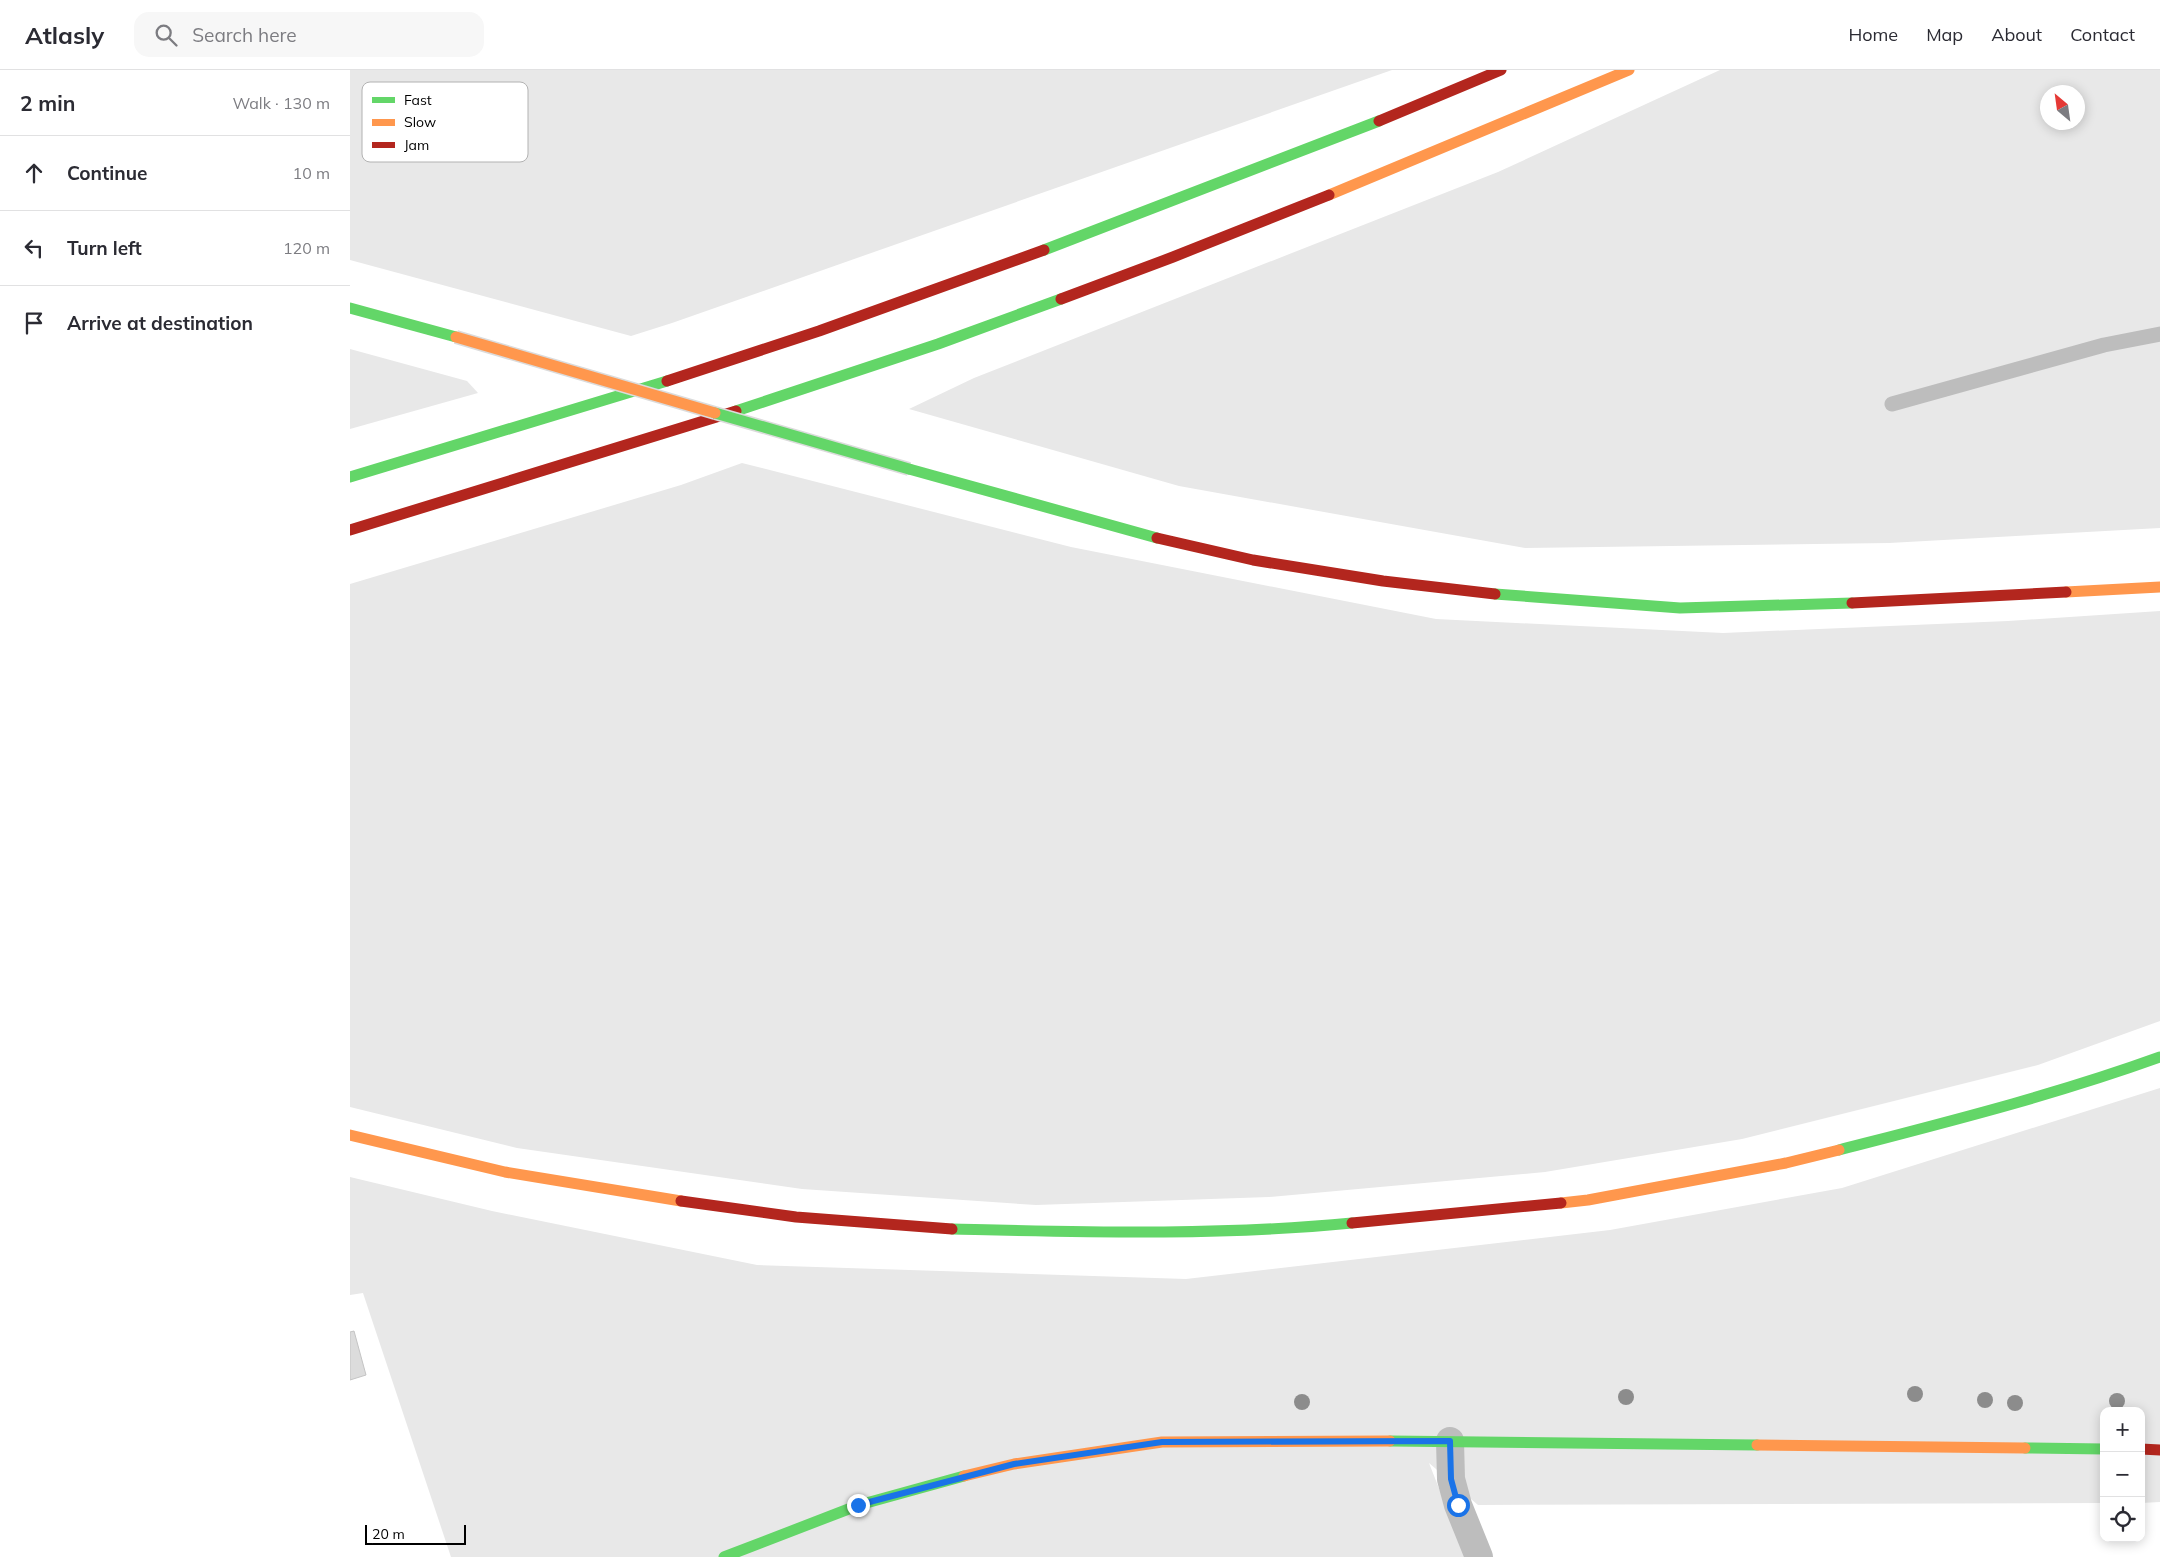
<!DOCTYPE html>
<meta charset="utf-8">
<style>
:root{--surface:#fff;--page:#f7f7f7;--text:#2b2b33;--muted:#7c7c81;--line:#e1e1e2}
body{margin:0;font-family:Mulish,sans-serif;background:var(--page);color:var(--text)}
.controls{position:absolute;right:15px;bottom:15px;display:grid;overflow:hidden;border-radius:10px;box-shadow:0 2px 12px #0003}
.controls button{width:45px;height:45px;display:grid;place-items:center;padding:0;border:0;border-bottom:1px solid var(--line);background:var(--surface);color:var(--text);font:25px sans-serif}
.compass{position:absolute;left:1690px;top:15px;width:45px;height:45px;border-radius:50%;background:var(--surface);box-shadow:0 2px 12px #0003;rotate:331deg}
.scale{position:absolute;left:15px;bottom:12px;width:101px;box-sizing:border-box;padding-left:5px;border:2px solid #000;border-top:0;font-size:14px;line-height:18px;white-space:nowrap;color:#000;-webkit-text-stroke:4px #fff;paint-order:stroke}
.stop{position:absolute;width:15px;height:15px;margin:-11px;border:4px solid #1a73e8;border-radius:50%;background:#fff}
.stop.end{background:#1a73e8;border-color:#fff;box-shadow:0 1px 5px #0008}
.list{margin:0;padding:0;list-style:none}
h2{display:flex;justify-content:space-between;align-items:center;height:65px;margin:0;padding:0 20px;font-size:21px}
h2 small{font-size:16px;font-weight:400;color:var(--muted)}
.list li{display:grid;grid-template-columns:32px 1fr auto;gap:15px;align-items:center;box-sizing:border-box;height:75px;padding:0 20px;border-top:1px solid var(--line)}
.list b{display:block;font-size:19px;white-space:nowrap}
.list em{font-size:16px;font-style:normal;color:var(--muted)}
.icon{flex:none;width:28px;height:28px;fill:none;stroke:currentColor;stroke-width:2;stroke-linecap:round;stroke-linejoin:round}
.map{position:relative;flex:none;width:1810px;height:1487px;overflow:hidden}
header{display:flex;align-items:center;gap:30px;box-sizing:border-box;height:70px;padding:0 25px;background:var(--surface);border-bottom:1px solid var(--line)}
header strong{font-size:24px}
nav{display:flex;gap:28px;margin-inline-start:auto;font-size:18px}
.search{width:350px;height:45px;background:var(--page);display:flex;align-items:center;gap:12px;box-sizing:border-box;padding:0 18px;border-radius:15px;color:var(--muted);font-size:19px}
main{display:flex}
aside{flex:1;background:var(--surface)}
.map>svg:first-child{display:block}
.green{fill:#e8e8e8;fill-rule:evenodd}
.building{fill:#dcdcdc;stroke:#c4c4c4}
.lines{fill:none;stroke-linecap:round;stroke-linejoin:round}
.lane{stroke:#bdbdbd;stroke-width:15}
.street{stroke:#bdbdbd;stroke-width:28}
.fast{stroke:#63d668;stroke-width:11}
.slow{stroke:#ff974d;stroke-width:11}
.jam{stroke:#b3261e;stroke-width:11}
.fast-bridge-casing{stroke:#dbdbdb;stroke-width:14;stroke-linecap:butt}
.slow-bridge-casing{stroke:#dbdbdb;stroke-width:14;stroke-linecap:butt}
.fast-bridge{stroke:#63d668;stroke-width:11}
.slow-bridge{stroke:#ff974d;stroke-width:11}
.tree{fill:#8c8c8c}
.route{stroke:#1a73e8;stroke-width:6}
.key{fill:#fff;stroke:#b2b2b2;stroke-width:1}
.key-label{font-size:14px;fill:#000}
</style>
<header>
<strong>Atlasly</strong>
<div class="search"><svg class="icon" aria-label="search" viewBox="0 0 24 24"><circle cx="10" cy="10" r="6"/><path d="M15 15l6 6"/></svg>Search here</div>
<nav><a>Home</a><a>Map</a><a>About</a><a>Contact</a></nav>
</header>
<main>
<aside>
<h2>2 min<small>Walk · 130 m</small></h2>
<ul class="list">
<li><svg class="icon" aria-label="ahead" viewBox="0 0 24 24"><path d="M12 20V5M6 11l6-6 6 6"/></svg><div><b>Continue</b></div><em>10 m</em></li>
<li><svg class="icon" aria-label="left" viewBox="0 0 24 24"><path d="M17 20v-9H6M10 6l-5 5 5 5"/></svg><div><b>Turn left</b></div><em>120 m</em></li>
<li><svg class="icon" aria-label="arrive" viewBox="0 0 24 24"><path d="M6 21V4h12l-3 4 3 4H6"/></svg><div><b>Arrive at destination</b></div></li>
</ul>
</aside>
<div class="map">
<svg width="1810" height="1487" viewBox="0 0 1810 1487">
<rect width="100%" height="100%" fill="#fff"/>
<!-- green -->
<g class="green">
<path d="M0 0H1042L322 253 281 266 0 190Z"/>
<path d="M1370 0H1810V458L1539 473 1175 478 829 416 559 339 624 308 1148 102ZM1698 22H1728V52H1698Z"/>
<path d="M0 279 117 311 128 323 0 359Z"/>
<path d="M392 393 721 477 1086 549 1373 563 1658 551 1810 541V951L1688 995 1392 1069 1195 1102 919 1127 686 1135 452 1119 167 1078 0 1037V514L331 415Z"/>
<path d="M1810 1018V1432L1791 1433V1341H1754V1433L1128 1435 1079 1393 1116 1487H101L13 1223 0 1225V1107L142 1141 407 1195 836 1209 1260 1160 1492 1118Z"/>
</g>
<!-- building -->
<path class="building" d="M4 1261 16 1305 0 1310V1262Z"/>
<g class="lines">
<!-- lane -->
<path class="lane" d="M1542 334 1754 275 1810 264"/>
<!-- street -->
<path class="street" d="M1100 1371 1101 1409 1108 1435 1129 1487"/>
<!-- fast -->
<g class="fast">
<path d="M694 180 1029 51"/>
<path d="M0 238 106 267"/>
<path d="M386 341 588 274 711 229"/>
<path d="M559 399 807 468"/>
<path d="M0 407 317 311"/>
<path d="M1145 524 1330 538 1502 533"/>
<path d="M1489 1080C1597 1052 1705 1025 1810 987"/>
<path d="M602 1159C736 1162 869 1166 1002 1153"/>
<path d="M1040 1371 1407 1375"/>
<path d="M1675 1378 1754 1379"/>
<path d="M374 1487 509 1435 614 1406"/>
</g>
<!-- slow -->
<g class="slow">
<path d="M979 125 1279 0"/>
<path d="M1716 522 1810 517"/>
<path d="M0 1065 155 1102 331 1131"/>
<path d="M1211 1133 1238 1130 1436 1093 1489 1080"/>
<path d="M1407 1375 1675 1378"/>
<path d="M614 1406 664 1394 812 1372 1040 1371"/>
</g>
<!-- jam -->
<g class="jam">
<path d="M1029 51 1151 0"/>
<path d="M711 229 823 187 979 125"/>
<path d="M317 311 469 261 694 180"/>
<path d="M0 460 386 341"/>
<path d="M807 468 903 490 1033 511 1145 524"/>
<path d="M1502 533 1716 522"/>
<path d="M331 1131 446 1147 602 1159"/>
<path d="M1002 1153 1211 1133"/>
<path d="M1791 1379 1810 1380"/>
</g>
<defs>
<path id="fast-bridge" d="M365 343 559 399"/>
<path id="slow-bridge" d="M106 267 365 343"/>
</defs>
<!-- fast-bridge casing -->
<use href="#fast-bridge" class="fast-bridge-casing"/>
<!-- slow-bridge casing -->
<use href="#slow-bridge" class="slow-bridge-casing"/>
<!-- fast-bridge -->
<use href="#fast-bridge" class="fast-bridge"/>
<!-- slow-bridge -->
<use href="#slow-bridge" class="slow-bridge"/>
</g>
<!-- trees -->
<g class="tree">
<circle cx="1565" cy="1324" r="8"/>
<circle cx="1276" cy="1327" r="8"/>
<circle cx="1635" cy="1330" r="8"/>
<circle cx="1767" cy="1331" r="8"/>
<circle cx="952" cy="1332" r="8"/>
<circle cx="1665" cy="1333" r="8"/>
</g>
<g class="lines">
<!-- route -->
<path class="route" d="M508 1435 664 1394 812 1372 1100 1371 1101 1409 1108 1435"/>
</g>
<!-- legend -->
<rect x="12" y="12" width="166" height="80" rx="8" class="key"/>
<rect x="22" y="27" width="23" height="6" fill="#63d668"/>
<rect x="22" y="49" width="23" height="7" fill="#ff974d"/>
<rect x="22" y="72" width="23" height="6" fill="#b3261e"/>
<g class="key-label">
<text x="54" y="35">Fast</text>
<text x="54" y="57">Slow</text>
<text x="54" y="80">Jam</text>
</g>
</svg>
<div class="controls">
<button>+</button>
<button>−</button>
<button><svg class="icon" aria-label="locate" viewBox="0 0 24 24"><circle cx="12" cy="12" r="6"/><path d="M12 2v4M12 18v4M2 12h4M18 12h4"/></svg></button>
</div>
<svg class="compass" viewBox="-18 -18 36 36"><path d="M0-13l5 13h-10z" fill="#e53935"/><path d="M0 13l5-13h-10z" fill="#7c7c81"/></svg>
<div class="scale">20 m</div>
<div class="stop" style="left:1108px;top:1435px"></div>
<div class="stop end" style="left:508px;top:1435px"></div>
</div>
</main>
